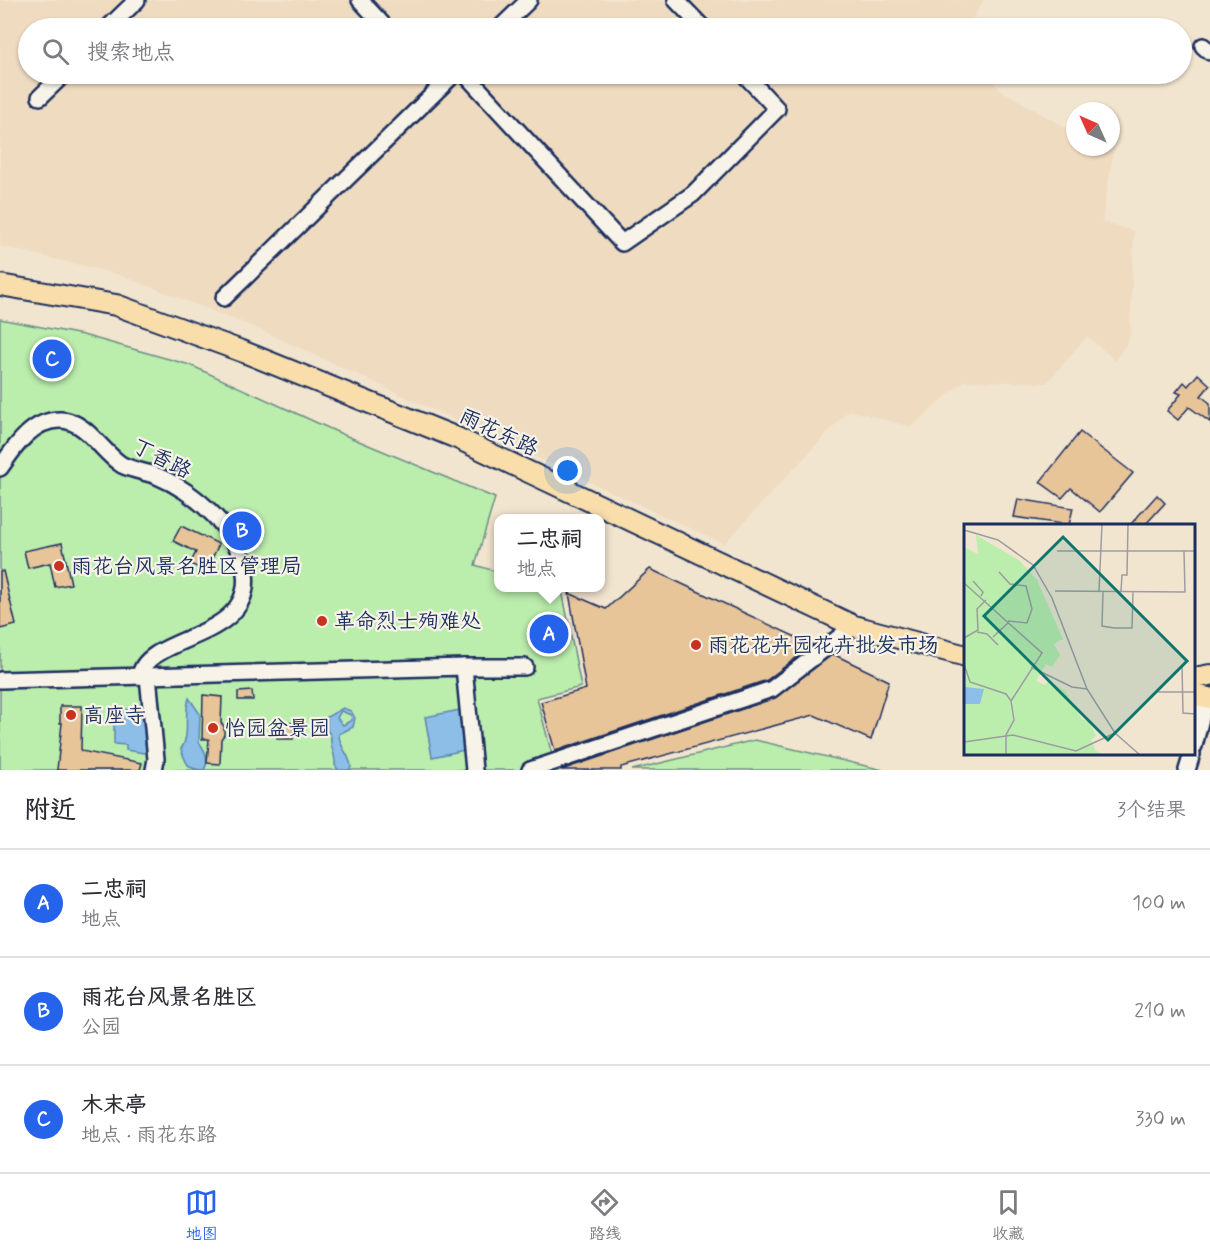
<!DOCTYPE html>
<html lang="zh">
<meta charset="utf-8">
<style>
:root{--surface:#fff;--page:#f7f7f7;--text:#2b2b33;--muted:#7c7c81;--line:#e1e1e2;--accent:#2563eb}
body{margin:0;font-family:Mynerve,"LXGW WenKai TC",sans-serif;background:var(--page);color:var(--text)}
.compass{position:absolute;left:1066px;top:102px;width:54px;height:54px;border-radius:50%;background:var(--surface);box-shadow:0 2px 4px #0004;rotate:315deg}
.you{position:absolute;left:568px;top:471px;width:21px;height:21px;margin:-15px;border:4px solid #fff;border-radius:50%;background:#1a73e8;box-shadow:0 0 0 9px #1a73e833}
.badge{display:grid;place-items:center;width:39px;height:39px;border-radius:50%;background:var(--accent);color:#fff;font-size:20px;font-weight:700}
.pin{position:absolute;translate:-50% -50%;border:3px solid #fff;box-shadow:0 2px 6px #0006}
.popup{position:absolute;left:494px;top:514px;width:111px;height:78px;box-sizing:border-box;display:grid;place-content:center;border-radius:12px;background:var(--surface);filter:drop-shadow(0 2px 4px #0005);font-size:20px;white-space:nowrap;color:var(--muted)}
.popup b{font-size:22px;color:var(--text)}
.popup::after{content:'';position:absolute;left:50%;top:100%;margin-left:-12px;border:12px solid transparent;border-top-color:var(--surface)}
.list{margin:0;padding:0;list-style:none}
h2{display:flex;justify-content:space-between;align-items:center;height:78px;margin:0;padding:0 24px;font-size:26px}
h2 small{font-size:20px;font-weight:400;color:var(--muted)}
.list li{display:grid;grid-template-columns:39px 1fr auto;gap:18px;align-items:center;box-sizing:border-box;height:108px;padding:0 24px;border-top:2px solid var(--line)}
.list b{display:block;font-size:22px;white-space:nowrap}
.list p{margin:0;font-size:20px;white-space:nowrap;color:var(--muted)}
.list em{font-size:20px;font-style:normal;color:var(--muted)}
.icon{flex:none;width:33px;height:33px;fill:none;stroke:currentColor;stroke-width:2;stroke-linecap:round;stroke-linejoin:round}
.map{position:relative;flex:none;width:1210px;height:770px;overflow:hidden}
.search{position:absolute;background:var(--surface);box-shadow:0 2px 4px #0004;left:18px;right:18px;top:18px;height:66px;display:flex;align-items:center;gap:15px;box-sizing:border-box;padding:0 21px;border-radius:33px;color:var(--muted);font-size:22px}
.sheet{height:402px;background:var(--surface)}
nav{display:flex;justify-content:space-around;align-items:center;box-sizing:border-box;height:84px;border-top:2px solid var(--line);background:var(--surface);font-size:16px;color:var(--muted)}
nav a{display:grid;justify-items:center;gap:3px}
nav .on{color:var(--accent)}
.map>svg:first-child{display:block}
.built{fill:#efdbc0}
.green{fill:#bbedad;stroke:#6b8e86;stroke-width:1.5}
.water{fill:#8cbee8;stroke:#5f85b1;stroke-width:1.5;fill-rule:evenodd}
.building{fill:#e8c499;stroke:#1b2f5e;stroke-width:1.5}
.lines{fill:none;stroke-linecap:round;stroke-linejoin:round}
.minor-casing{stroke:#1b2f5e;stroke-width:20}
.major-casing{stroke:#1b2f5e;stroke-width:24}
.minor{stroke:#f7f3e8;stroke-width:15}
.major{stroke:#f9deab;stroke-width:20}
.poi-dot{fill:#c8321e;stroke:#f7f3e8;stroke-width:2}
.labels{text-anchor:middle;stroke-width:4.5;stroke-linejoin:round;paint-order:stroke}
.street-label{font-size:21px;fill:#1b2f5e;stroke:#f7f3e8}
.poi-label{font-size:21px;fill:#1b2f5e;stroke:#f7f3e8;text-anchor:start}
.inset-road{fill:none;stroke:#9c9ca2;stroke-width:1.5}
.view{fill:#0f766e;fill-opacity:0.15;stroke:#0f766e;stroke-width:3}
.inset-edge{fill:none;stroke:#1b2f5e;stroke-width:3}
</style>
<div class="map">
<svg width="1210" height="770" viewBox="0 0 1210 770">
<rect width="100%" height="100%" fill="#f2e5d0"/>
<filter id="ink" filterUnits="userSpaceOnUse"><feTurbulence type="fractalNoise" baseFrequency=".0167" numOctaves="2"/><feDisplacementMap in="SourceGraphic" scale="12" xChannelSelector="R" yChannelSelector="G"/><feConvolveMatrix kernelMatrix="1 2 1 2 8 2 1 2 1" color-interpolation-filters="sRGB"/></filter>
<g filter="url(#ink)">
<!-- built -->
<path class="built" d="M0 0H984L967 28H28V74H989L999 89 1075 133V147L1114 148 1102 222 1134 231 1130 338 1115 361 1087 336 1047 383 964 381 911 427 849 410 724 544 254 327 117 274 0 246Z"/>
<!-- green -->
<g class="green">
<path d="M0 319 83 335 190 365 335 431 495 498 475 565 498 572V588L562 590 581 687 537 698 556 770H0Z"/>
<path d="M755 740 883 770H632Z"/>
</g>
<!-- water -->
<g class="water">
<path d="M189 698 200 714 199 742C205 750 210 760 204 770 188 770 186 764 181 749 191 735 183 716 189 698Z"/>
<path d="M114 708 147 712 148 749 144 753 126 750V745L114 744Z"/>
<path d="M343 708 351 711 355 718 353 727 339 734C339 748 350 754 351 767L349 770H338L335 765C336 753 329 747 331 736L327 730V717ZM341 711 351 715 352 720 343 725 337 718Z"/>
<path d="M460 710 465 750 432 757 425 717Z"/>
</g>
<!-- building -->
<g class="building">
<path d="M46 351H56L62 357 59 369 48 371 41 362Z"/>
<path d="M1198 374 1210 385 1201 396 1210 403V422L1189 407 1178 420 1167 411 1181 394 1176 392 1184 382 1188 386Z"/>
<path d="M1080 432 1133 473 1100 512 1071 488 1062 498 1040 482Z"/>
<path d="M1157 495 1165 503 1145 525H1130Z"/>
<path d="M1018 499 1073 508 1069 525 1014 517Z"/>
<path d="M181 526 219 544 206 571 190 564 196 552 173 541Z"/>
<path d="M62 543 71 584 55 587 50 563 28 568 24 551Z"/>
<path d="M650 569 813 645 767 680 555 751 541 702 586 689 569 593 606 609Z"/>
<path d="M3 571 16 625 0 629V572Z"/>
<path d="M559 621 561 643 539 646 537 624Z"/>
<path d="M833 654 889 681 871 740 814 715 621 767V770H561L775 698Z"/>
<path d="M252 691 253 700H238V692Z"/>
<path d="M203 695 222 697 221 723 224 726V735L221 739 220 764 207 763 209 739H202Z"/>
<path d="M60 706H82L81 751 142 763 140 770H57L62 723H60Z"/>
<path d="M278 723H294L293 739H277Z"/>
</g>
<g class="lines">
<defs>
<g id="minor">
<path d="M360 0 386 28"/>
<path d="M676 0 703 28"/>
<path d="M108 28 137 0"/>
<path d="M500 28 529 0"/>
<path d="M1203 46 1210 52"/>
<path d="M428 74 440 86"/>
<path d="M465 74 622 243 693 194 777 109 744 74"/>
<path d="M40 97 64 74"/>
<path d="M224 298 454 74"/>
<path d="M0 468C14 448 32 419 61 420 87 421 102 453 122 465 132 470 146 472 157 476 195 492 240 531 245 573 254 641 145 635 140 676"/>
<path d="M464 667H525"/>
<path d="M148 676 156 759 154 770"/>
<path d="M0 680 464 667 474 770"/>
<path d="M1194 746 1206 698"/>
<path d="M530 770 772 689 854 626"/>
<path d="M1187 770 1192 754"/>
</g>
<g id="major">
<path d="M0 285 116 305 244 352 457 438 854 626 966 656"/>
<path d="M1194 678 1210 675"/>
<path d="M1194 695 1210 698"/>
</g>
</defs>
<!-- minor casing -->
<use href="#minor" class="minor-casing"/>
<!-- major casing -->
<use href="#major" class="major-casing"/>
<!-- minor -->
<use href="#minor" class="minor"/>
<!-- major -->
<use href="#major" class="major"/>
</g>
</g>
<!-- markers -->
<g class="poi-dot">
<circle cx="59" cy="566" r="6"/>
<circle cx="322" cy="621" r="6"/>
<circle cx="696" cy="645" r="6"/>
<circle cx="71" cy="715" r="6"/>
<circle cx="213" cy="728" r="6"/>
</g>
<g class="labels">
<!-- street labels -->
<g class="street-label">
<text transform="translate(499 432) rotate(25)" y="7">雨花东路</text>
<text transform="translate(162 458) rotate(27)" y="7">丁香路</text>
</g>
<!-- poi labels -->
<g class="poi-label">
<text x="71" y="573">雨花台风景名胜区管理局</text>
<text x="334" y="628">革命烈士殉难处</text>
<text x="708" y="652">雨花花卉园花卉批发市场</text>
<text x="83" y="722">高座寺</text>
<text x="225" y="735">怡园盆景园</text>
</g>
</g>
<!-- overview -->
<g transform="translate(964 524)">
<rect width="231" height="231" fill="#f2e5d0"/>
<path d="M12 11 55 36 73 56 99 115 90 120 96 131 88 143 82 140 72 157 81 161 85 157 101 167 118 195 125 198 132 212 127 216 132 227 140 231H0V23L14 30Z" fill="#bbedad"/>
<path d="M0 163 20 165 16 180H0Z" fill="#8cbee8"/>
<path class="inset-road" d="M0 6 34 16 69 41 88 74 123 165 151 209 176 231M93 27H231M35 48 46 60 62 62 68 85 63 99 44 97M9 57 19 68 17 72M0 59 78 129 47 177 50 196 42 211V231M91 67 221 68 220 27M135 67 138 0M139 67 138 102 150 104H168L169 68M157 67 158 51H163L164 0M13 108 23 110 34 121M29 113 45 98M0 114 14 106 13 85 22 76M0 140 6 158 42 170 47 177M218 141 219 189 231 190M67 143 108 163 123 165M194 168H231M0 218 49 211 112 227 151 209"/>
<path class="view" d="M99 13 223 137 144 216 20 92Z"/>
<rect width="231" height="231" class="inset-edge"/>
</g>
</svg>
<svg class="compass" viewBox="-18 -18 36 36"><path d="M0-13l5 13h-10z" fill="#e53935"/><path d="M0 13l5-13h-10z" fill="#7c7c81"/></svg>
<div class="you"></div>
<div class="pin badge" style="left:549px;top:634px">A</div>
<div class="popup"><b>二忠祠</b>地点</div>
<div class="pin badge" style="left:242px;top:531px">B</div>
<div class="pin badge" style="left:52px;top:359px">C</div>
<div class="search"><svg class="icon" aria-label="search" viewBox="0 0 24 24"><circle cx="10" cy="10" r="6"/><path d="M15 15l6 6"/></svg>搜索地点</div>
</div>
<section class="sheet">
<h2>附近<small>3个结果</small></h2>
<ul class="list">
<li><span class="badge">A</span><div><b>二忠祠</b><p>地点</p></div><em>100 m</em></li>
<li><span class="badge">B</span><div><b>雨花台风景名胜区</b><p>公园</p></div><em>210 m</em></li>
<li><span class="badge">C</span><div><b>木末亭</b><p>地点 · 雨花东路</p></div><em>330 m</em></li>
</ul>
</section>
<nav>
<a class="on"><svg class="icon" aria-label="map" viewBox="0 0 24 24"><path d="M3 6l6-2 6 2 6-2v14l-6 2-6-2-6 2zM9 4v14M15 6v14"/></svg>地图</a>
<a><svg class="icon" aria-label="directions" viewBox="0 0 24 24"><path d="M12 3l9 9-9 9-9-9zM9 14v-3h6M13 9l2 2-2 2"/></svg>路线</a>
<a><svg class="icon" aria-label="saved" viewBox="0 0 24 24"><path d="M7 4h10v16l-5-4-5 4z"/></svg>收藏</a>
</nav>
